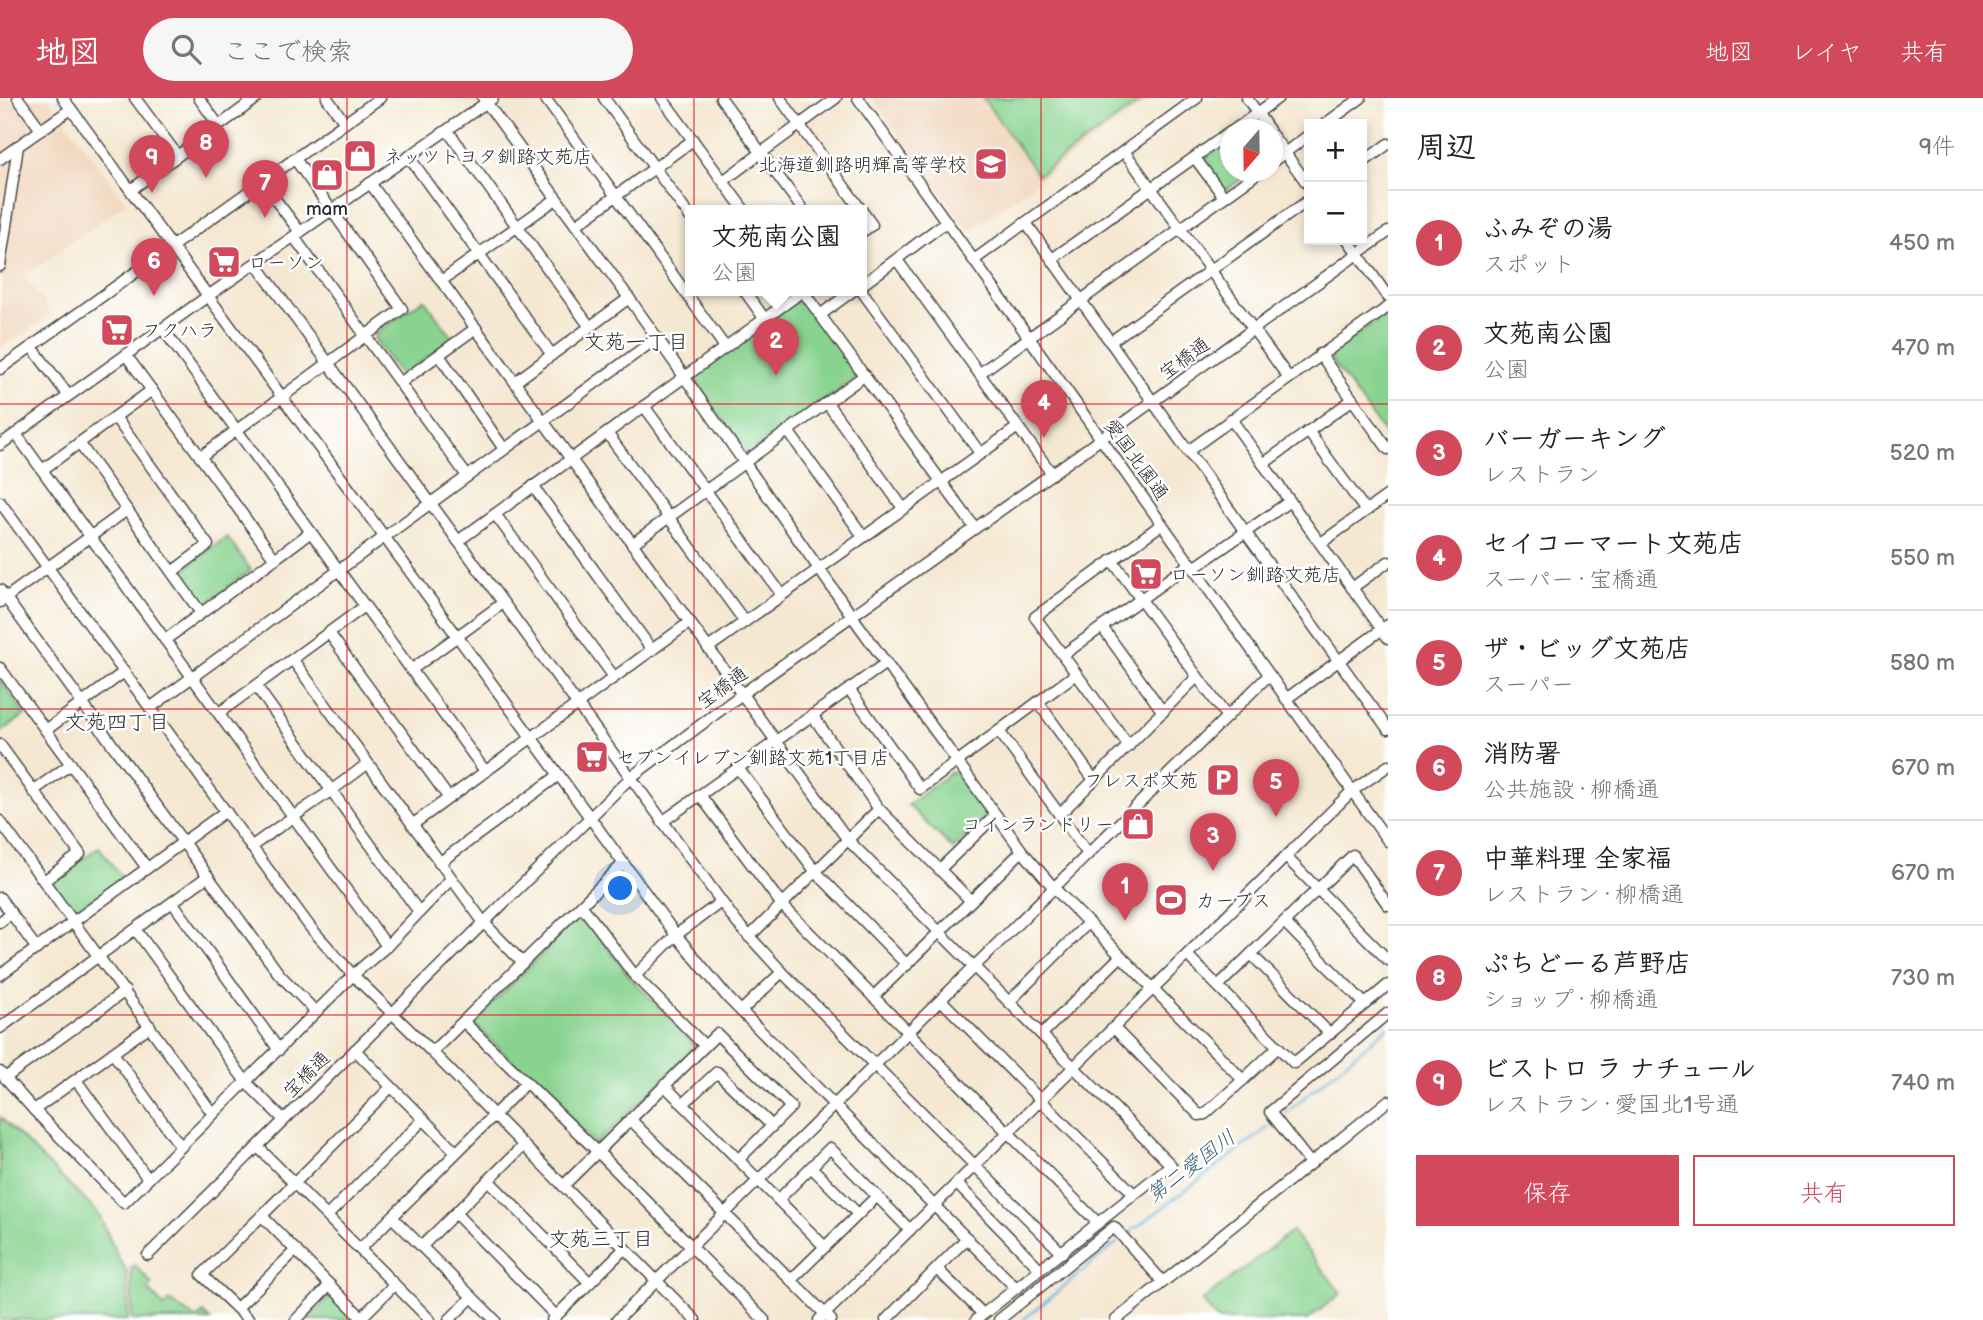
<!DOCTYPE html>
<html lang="ja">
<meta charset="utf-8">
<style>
:root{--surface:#fff;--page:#f6f6f6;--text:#222;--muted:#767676;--line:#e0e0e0;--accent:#d1495b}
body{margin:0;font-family:"Balsamiq Sans","Klee One",sans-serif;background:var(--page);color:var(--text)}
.controls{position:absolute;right:21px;top:21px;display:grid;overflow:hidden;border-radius:0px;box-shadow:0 4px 10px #0003}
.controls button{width:63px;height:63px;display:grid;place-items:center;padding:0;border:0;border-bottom:2px solid var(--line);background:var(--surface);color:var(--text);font:35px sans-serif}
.compass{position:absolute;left:1220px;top:21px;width:63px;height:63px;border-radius:50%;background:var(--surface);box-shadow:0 4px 10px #0003;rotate:200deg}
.you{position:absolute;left:621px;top:791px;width:24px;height:24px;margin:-18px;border:5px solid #fff;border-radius:50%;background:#1a73e8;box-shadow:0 0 0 10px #1a73e833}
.badge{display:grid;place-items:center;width:46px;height:46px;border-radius:50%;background:var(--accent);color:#fff;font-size:23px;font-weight:700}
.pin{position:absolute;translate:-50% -58px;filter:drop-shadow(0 2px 4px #0008)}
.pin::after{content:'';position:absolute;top:37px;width:24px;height:21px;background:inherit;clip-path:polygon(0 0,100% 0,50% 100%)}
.popup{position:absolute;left:685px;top:107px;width:182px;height:91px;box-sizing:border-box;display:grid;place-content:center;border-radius:0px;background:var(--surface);filter:drop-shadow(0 2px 5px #0005);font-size:23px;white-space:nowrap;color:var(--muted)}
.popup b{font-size:26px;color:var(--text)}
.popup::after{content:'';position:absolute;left:50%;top:100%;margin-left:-14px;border:14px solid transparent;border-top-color:var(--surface)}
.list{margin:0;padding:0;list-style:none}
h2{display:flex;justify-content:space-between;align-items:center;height:91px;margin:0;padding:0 28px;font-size:30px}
h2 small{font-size:23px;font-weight:400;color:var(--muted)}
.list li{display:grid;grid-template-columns:46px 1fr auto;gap:21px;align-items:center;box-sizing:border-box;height:105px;padding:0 28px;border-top:2px solid var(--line)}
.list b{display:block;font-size:26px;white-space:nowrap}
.list p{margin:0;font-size:23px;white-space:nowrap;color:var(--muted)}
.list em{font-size:23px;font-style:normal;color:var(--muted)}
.actions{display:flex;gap:14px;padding:21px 28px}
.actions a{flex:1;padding:16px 0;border:2px solid var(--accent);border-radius:0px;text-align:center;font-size:24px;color:var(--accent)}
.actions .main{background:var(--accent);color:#fff}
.icon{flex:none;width:38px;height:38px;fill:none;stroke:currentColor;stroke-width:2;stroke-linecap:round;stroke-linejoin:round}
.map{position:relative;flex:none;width:1388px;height:1222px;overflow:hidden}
header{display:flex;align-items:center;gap:42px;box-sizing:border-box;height:98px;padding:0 35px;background:var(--accent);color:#fff}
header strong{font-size:33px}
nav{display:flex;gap:38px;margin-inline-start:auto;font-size:24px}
.search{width:490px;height:63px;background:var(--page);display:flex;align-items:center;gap:18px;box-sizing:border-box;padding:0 24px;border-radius:38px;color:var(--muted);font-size:26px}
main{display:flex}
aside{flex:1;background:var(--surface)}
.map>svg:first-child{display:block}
.built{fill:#f0d6bc}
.green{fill:#89d390;stroke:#5a7f5e;stroke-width:2}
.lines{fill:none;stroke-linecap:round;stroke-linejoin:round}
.stream{stroke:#65b4e0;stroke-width:2.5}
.minor-casing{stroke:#494744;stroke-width:13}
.minor{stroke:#fff;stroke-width:10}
.grid{fill:none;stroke:#d62828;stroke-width:2;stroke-opacity:0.55}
.labels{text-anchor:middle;stroke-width:5;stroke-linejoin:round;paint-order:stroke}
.poi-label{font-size:19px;fill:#2b2b2b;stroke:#fff;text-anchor:start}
.street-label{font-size:19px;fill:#2b2b2b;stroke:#fff}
.neighbourhood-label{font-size:21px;fill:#2b2b2b;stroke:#fff}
.water-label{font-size:21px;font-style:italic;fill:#426273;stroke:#fff}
</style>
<header>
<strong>地図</strong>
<div class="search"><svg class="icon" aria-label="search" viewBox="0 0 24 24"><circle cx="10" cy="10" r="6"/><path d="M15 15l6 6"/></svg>ここで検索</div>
<nav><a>地図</a><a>レイヤ</a><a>共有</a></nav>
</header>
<main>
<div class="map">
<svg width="1388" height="1222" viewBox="0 0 1388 1222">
<rect width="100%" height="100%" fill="#fff"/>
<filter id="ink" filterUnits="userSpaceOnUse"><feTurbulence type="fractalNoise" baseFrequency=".0143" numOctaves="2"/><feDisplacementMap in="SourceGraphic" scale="14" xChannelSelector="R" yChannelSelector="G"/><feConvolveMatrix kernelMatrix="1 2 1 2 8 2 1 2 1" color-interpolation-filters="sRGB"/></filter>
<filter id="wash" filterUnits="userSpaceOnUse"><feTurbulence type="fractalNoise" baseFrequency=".00686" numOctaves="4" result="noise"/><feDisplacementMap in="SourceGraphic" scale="28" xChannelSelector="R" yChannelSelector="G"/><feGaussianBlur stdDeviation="1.57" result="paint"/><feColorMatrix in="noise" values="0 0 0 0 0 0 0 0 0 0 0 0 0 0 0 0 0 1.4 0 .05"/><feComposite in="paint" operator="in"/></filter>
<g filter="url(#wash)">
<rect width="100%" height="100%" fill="#f5e8d2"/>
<!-- built -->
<g class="built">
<path d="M0 0H48L126 105 25 178 52 217 0 250Z"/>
<path d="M872 0H1153L969 133Z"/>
</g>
<!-- green -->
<g class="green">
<path d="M983 0H1146L1038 77Z"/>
<path d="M1230 41V74H1251L1226 92 1222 91 1202 62Z"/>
<path d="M800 199 857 276V279L750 356 746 355 695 282V277Z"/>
<path d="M424 201 453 240 404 276H399L375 242 374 237Z"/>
<path d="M1388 214V340L1331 262 1332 255Z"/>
<path d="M227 439 251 472 202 509 177 476Z"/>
<path d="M0 581 25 617 0 635Z"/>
<path d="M951 674H956L985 713V719L953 751 908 707Z"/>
<path d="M99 749 123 781 75 817 51 784Z"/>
<path d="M582 815 629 878 697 949 596 1046 473 925Z"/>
<path d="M0 1019 98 1115 118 1159 127 1173 128 1222H0Z"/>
<path d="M1292 1133 1341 1195 1307 1222H1217L1202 1203Z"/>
<path d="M135 1167 152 1186 148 1191 164 1209 170 1203 196 1221 203 1215 210 1222H132L131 1170Z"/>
<path d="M332 1197 354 1217V1222H306Z"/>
</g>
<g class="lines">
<!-- stream -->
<g class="stream">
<path d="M1286 1015 1388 929"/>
<path d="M1132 1133 1269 1029"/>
<path d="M1023 1222 1118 1144"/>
</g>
</g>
</g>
<g filter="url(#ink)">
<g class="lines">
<defs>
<g id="minor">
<path d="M18 0 41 32"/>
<path d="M63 0 676 837 729 901 1015 1189"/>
<path d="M135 0 177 57"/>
<path d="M199 0 219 28"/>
<path d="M327 0 345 25"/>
<path d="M483 0 629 200 852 518 1022 753 1054 790 1243 982 1278 949"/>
<path d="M545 0 725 249"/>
<path d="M604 0 690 119"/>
<path d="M662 0 744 112"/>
<path d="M721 0 803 112"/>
<path d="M780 0 861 112"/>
<path d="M858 0 1388 743"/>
<path d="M1247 0 1269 32"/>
<path d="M1325 26 1361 0"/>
<path d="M1234 32 1278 0"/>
<path d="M448 33 590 229"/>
<path d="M1272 37 1309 88"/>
<path d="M1124 53 1288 279"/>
<path d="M409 59 552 257"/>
<path d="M1195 60 1224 99"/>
<path d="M0 61 18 48"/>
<path d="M1272 64 1309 37"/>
<path d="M1362 65 1388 46"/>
<path d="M723 83 836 0"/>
<path d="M262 84 300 134"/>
<path d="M370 85 848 742 1171 1067 976 1222"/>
<path d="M132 91 257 0"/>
<path d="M862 113 872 127 862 134"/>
<path d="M1026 125 1246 435 1388 631"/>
<path d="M576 127 693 42"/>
<path d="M294 139 467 378"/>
<path d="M1348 142 1388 199"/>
<path d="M1052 161 1230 34"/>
<path d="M897 162 1052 376"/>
<path d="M974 162 1197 0"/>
<path d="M256 166 737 825 782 874 1062 1155"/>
<path d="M0 168 18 48 71 11"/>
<path d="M441 183 556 101"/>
<path d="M862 187 946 124"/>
<path d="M744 192 764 220"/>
<path d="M802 192 975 430"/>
<path d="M861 192 980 355"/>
<path d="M820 217 854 192"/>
<path d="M163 231 485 673"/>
<path d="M1110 244 1309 102"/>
<path d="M32 249 68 297"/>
<path d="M1320 256 1388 351"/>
<path d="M126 257 275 461"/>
<path d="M439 257 504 351"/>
<path d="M0 271 380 0"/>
<path d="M980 275 1259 74"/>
<path d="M515 284 629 200"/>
<path d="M400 285 476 230"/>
<path d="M827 305 903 410"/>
<path d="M644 308 782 497"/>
<path d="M115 319 208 447 172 474"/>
<path d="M1231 321 1388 540"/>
<path d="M788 333 863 438"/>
<path d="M1308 333 1366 413"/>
<path d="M607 335 745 524"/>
<path d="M16 336 387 848"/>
<path d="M79 345 201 515"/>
<path d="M0 347 208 198 493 0"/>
<path d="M1188 353 1388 209"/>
<path d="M200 359 402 211 295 61"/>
<path d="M1263 366 1352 302"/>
<path d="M42 372 152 292"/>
<path d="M533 388 652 552"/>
<path d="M0 404 310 829 353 877 432 954 695 1222"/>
<path d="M495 416 614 579"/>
<path d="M458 443 803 193"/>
<path d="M1321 445 1388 397"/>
<path d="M632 446 865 277"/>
<path d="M1112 462 1227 619"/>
<path d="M1194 470 1290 403"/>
<path d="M1352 490 1388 464"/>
<path d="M0 492 279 876 316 914"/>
<path d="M0 504 127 412"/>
<path d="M1102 529 1163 614"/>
<path d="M329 535 448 699"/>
<path d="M165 542 311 434"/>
<path d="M708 550 1018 329"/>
<path d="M1063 557 1191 465"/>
<path d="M293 562 484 825 523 865"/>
<path d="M0 570 147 770"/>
<path d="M411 572 503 505"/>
<path d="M256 588 419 814"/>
<path d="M849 591 920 691 1076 576"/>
<path d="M1286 601 1388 527"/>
<path d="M1038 604 1094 682"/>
<path d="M150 610 657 240"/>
<path d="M219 615 365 508"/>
<path d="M812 617 879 711 971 803"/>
<path d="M46 632 124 574"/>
<path d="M999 633 1088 756"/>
<path d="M0 647 80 756 44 783"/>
<path d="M1129 648 1035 519 1162 426"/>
<path d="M738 670 816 774 907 867"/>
<path d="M33 693 71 666"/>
<path d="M700 697 782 807 1098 1125"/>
<path d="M1059 717 1197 579"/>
<path d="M0 723 213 1016"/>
<path d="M662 724 886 565"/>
<path d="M412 727 690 524"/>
<path d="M251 749C290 720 330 695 367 666"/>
<path d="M1287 760 1388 862"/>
<path d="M439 765 559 677"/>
<path d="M940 771 996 717"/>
<path d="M0 800 37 851"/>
<path d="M173 805 279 952"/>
<path d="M582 808 635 878 704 947"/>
<path d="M0 824 11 815"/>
<path d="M1284 824 1365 906"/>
<path d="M136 832 246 984 284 1022"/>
<path d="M749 839 879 711"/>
<path d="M1251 856 1330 936"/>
<path d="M1188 858 1294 965 1388 887"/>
<path d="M0 877 226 713"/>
<path d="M635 878 676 837 721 804"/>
<path d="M1218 888 1353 757 1388 807"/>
<path d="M873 899 1022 753"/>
<path d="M941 902 1134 1096"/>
<path d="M1009 904 1088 825"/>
<path d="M741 913 782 874"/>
<path d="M464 924 597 1053 764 1222"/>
<path d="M0 930 208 778"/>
<path d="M1114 930 1199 1017 1205 1016 1243 982"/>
<path d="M1042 936 1121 858"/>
<path d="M355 952 456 1054"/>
<path d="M432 954 623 766"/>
<path d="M113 955 181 1049"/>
<path d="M0 974 34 1012 124 1105 353 877 387 848 451 781"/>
<path d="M5 980 125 893"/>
<path d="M76 982 148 1081"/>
<path d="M664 987 825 1149"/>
<path d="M683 1006 717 974 772 1028"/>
<path d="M34 1012 150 928"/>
<path d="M630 1021 831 1222"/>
<path d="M258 1049 430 1222"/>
<path d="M1311 1066 1270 1014 1388 915"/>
<path d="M489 1083 590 1185"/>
<path d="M957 1086 1040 1171"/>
<path d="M563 1088 717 936 791 1009 738 1062"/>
<path d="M778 1102 811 1069"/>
<path d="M456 1116 556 1218"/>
<path d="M858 1116 811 1069 830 1050 910 1132"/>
<path d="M328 1117 423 1022"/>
<path d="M262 1118 364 1222"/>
<path d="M392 1119 495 1222"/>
<path d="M422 1148 523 1048"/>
<path d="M360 1151 526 985"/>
<path d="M148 1157 630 680 742 596 1102 340 1388 134"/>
<path d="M937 1171 983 1216"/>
<path d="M791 1182 877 1098"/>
<path d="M237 1210 296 1152"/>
<path d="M249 1222 202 1177 391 989"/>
<path d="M296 1222 330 1187"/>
<path d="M359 1222 394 1187"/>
<path d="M449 1222 472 1199"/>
<path d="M552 1222 624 1151"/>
<path d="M617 1222 1269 577"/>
<path d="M819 1222 1352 693 1388 668"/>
<path d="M886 1222 967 1140"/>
<path d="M999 1222 1114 1129 1163 1184"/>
<path d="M1116 1222 1388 1003"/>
</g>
</defs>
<!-- minor casing -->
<use href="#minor" class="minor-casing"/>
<!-- minor -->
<use href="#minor" class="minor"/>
</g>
</g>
<!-- grid -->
<path class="grid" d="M347 0V1222M694 0V1222M1041 0V1222M0 306H1388M0 611H1388M0 917H1388"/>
<!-- icons -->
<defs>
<symbol id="shop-square" viewBox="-11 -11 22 22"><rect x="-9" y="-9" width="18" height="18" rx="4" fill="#d1495b" stroke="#fff"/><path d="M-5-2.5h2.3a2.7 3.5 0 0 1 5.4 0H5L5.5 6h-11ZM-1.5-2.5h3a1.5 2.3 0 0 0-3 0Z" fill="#fff"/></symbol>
<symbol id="school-square" viewBox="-11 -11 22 22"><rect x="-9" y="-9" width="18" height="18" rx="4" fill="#d1495b" stroke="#fff"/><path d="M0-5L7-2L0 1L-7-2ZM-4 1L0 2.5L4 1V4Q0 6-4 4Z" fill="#fff"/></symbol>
<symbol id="supermarket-square" viewBox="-11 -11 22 22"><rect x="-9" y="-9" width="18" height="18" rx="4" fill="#d1495b" stroke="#fff"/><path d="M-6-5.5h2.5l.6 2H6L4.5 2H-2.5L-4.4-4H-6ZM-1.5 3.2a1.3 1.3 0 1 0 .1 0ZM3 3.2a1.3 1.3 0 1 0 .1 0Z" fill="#fff"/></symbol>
<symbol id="parking-square" viewBox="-11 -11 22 22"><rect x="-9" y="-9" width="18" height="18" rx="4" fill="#d1495b" stroke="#fff"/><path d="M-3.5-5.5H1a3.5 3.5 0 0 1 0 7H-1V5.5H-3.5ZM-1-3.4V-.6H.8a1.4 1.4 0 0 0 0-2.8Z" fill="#fff"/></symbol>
<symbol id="stadium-square" viewBox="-11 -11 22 22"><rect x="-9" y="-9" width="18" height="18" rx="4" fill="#d1495b" stroke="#fff"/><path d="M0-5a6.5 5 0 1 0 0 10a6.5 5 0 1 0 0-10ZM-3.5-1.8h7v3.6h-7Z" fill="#fff"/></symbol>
</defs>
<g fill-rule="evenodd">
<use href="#shop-square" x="341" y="39" width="38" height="38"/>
<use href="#school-square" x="972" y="47" width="38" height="38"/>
<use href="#shop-square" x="308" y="58" width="38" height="38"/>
<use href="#supermarket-square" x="205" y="145" width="38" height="38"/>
<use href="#supermarket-square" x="98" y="213" width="38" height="38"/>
<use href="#supermarket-square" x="1127" y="457" width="38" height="38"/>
<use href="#supermarket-square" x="573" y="640" width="38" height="38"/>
<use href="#parking-square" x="1204" y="663" width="38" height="38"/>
<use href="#shop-square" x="1119" y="707" width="38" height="38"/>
<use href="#stadium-square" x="1152" y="783" width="38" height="38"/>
</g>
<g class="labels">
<!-- poi labels -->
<g class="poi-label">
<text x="384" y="65">ネッツトヨタ釧路文苑店</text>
<text x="967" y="73" text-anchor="end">北海道釧路明輝高等学校</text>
<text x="327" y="117" text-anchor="middle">mam</text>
<text x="248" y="171">ローソン</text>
<text x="142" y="239">フクハラ</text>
<text x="1170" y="483">ローソン釧路文苑店</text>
<text x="616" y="666">セブンイレブン釧路文苑1丁目店</text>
<text x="1198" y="689" text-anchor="end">フレスポ文苑</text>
<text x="1114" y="733" text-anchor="end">コインランドリー</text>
<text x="1196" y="809">カーブス</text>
</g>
<!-- street labels -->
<g class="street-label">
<text transform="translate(1184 260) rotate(-36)" y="7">宝橋通</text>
<text transform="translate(1137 361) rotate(54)" y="7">愛国北園通</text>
<text transform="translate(722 589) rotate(-36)" y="7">宝橋通</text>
<text transform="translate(306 976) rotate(-45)" y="7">宝橋通</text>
</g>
<!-- neighbourhood labels -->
<g class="neighbourhood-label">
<text x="636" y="251">文苑一丁目</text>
<text x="117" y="631">文苑四丁目</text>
<text x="601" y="1148">文苑三丁目</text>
</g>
<!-- water labels -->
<g class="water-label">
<text transform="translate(1191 1068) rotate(-37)" y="7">第二愛国川</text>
</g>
</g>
</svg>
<div class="controls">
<button>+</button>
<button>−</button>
</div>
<svg class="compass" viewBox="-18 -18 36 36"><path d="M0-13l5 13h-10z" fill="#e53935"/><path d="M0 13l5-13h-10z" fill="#767676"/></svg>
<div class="you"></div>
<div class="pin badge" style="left:1125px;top:823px">1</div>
<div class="pin badge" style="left:776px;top:278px">2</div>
<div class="popup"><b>文苑南公園</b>公園</div>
<div class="pin badge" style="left:1213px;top:773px">3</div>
<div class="pin badge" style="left:1044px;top:340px">4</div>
<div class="pin badge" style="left:1276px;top:719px">5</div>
<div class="pin badge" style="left:154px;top:198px">6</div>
<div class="pin badge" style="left:265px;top:120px">7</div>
<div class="pin badge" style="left:206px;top:80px">8</div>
<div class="pin badge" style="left:152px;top:95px">9</div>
</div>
<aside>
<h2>周辺<small>9件</small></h2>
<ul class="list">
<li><span class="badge">1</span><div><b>ふみぞの湯</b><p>スポット</p></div><em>450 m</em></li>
<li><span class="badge">2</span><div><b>文苑南公園</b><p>公園</p></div><em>470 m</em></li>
<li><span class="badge">3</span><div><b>バーガーキング</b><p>レストラン</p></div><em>520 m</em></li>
<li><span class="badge">4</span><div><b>セイコーマート文苑店</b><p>スーパー · 宝橋通</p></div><em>550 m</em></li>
<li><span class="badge">5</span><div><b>ザ・ビッグ文苑店</b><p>スーパー</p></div><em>580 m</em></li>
<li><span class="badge">6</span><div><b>消防署</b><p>公共施設 · 柳橋通</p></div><em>670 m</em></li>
<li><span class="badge">7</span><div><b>中華料理 全家福</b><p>レストラン · 柳橋通</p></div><em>670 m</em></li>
<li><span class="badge">8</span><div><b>ぷちどーる芦野店</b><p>ショップ · 柳橋通</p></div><em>730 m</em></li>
<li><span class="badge">9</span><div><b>ビストロ ラ ナチュール</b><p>レストラン · 愛国北1号通</p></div><em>740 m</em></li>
</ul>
<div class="actions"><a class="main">保存</a><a>共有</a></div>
</aside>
</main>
